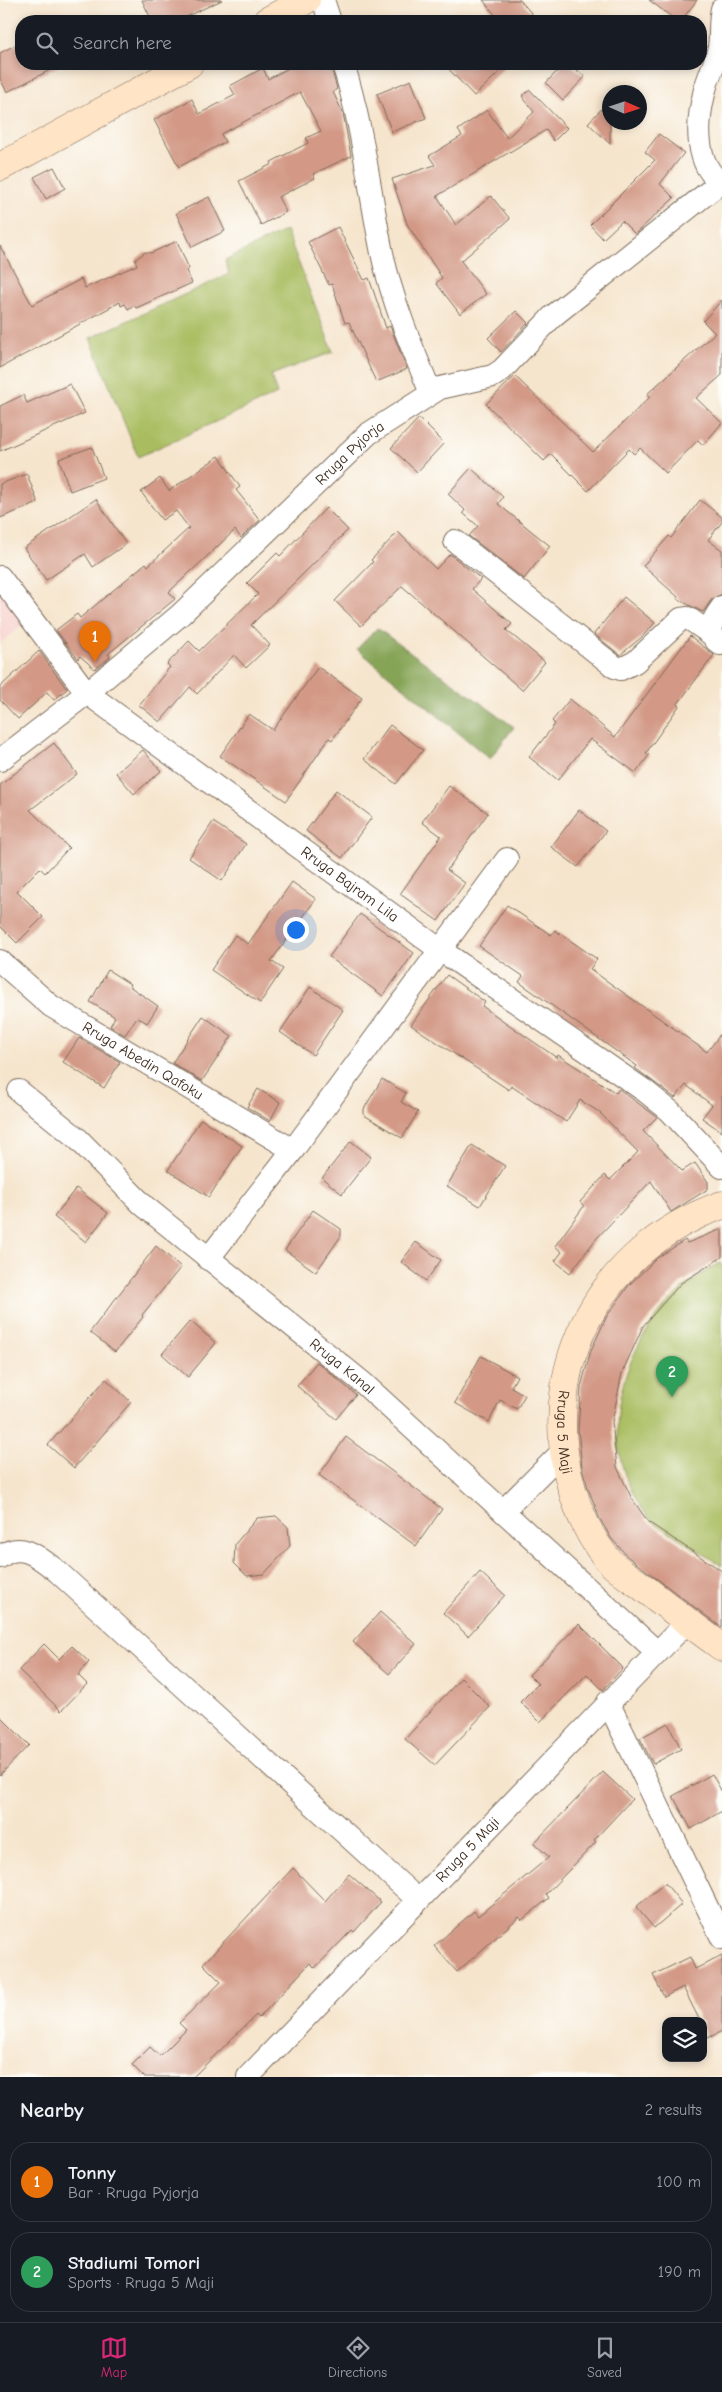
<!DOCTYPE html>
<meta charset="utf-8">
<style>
:root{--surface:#171b24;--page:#242831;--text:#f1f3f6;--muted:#9ea1a6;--line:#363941;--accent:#db2777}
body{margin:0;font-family:"Comic Neue",sans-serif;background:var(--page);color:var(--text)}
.controls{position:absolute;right:15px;bottom:15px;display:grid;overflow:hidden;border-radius:10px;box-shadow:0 2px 8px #0003}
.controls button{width:45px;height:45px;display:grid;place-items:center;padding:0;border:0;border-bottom:1px solid var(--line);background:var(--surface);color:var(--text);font:25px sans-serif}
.compass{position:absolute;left:602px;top:85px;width:45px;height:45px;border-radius:50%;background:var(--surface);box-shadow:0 2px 8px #0003;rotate:93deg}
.you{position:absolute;left:295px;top:929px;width:18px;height:18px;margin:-12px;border:4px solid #fff;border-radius:50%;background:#1a73e8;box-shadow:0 0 0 8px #1a73e833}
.badge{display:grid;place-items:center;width:32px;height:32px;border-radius:50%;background:var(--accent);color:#fff;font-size:16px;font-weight:700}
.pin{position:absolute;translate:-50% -41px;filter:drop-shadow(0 1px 2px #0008)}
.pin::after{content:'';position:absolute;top:26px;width:18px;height:15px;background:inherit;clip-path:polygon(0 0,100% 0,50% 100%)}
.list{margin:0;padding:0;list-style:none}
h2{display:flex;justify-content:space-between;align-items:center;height:65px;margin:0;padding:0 20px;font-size:21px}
h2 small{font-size:16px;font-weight:400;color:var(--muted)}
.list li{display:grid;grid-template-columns:32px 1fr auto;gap:15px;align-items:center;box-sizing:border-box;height:80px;margin:0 10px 10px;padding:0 10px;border:1px solid var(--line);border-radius:20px}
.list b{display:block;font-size:19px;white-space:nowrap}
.list p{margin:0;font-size:16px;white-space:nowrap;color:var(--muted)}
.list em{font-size:16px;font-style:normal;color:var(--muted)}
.icon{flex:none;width:28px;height:28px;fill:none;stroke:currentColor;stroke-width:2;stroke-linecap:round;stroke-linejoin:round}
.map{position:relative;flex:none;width:722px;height:2077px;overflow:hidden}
.search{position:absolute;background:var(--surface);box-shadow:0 2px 8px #0003;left:15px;right:15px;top:15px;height:55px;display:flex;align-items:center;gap:12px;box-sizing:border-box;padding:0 18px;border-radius:20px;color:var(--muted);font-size:19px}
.sheet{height:245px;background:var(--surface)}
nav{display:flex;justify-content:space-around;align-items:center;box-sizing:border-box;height:70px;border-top:1px solid var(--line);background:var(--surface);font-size:14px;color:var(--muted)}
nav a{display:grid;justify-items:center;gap:2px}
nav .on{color:var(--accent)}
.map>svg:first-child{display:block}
.built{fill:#f7d0cc}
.green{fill:#a9bd61;stroke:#727440}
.forest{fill:#86a457;stroke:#60673a}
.building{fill:#d39986}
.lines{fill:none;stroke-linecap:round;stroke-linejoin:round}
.street-casing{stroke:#7c6b5b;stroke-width:24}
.secondary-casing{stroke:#7c6b5b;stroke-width:29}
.street{stroke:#fff;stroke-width:22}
.secondary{stroke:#ffe4c6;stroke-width:28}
.labels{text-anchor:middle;stroke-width:4;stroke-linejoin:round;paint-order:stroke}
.street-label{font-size:15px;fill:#3b2a1e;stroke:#fdfcf7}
</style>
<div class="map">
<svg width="722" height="2077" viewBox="0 0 722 2077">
<rect width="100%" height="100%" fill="#fdfcf7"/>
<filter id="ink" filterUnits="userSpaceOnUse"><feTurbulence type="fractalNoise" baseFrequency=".02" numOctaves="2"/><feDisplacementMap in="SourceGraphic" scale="10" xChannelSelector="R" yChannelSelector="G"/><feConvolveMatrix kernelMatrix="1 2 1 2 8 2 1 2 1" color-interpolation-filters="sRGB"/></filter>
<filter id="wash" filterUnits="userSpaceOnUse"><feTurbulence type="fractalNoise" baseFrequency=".0096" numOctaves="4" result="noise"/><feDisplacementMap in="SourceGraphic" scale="20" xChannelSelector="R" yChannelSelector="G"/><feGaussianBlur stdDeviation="1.12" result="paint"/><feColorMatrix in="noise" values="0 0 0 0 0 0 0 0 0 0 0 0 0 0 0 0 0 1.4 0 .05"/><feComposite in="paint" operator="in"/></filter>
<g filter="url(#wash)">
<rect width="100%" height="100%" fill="#f6e5cd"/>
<!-- built -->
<path class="built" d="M0 587 27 621 0 643Z"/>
<!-- green -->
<g class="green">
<path d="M286 230 333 352 271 375 277 394 138 457 90 338 229 274 225 260Z"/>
<path d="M722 1262V1566C705 1555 688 1544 671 1533 664 1528 654 1524 649 1518 580 1433 632 1307 722 1262Z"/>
</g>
<!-- forest -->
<path class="forest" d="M377 628 514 727 490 759 357 649Z"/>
<g id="blocks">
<!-- building -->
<g class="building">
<path d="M142 0H222L177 21H152Z"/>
<path d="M483 0H520L538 21H500Z"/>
<path d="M649 0H697L681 21H677Z"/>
<path d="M21 42V64H62L7 92 0 79V53Z"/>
<path d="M296 64H330L337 89 333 92 343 113 351 156 313 174 315 178 278 197 286 212 261 225 239 181 272 164 271 162 308 143 306 138 321 131 300 92 221 134 225 142 179 167 154 120 192 99 199 114 235 95 230 86 263 68 268 79Z"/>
<path d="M444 64H508L474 96Z"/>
<path d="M564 64H570L585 77 563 100 546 83Z"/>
<path d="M411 80 426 118 392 132 377 94Z"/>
<path d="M530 90 567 128 554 141 546 130 437 196 456 225 491 196 510 219 461 261 486 294 460 314 436 283 442 278 407 224 392 179 435 165 429 156 462 136 458 130 487 110 507 138 534 112 522 96Z"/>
<path d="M610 100V144L588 123Z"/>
<path d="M659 134 684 153 660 184 674 198 635 234 622 221 603 239 590 225 655 160 645 152Z"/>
<path d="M54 167 65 188 46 199 34 177Z"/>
<path d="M209 197 225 231 192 247 176 213Z"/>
<path d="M338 227 364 280 369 278 386 328 390 326 407 369 376 382 349 322 345 323 332 284 329 285 308 242Z"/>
<path d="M177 241 189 269 186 271 192 283 136 308 134 305 128 309 125 304 121 306 120 302 0 368V246L32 305 81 279 85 288 137 265 135 260 145 252 151 253Z"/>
<path d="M722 300V375L696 398 722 423 703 445 698 440 666 473 640 448 634 454 629 449 588 491 551 454 544 461 486 404 515 376 593 452 650 397 647 394 715 333 703 321Z"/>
<path d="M516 311 528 323 501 352 488 338Z"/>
<path d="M70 384 85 413 0 451V406L23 395 27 403Z"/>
<path d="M419 418 444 443 417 472 391 448Z"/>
<path d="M92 447 104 478 70 491 59 459Z"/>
<path d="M219 456 240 487 236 490 260 520 241 538 235 530 169 592 175 599 108 654 110 657 95 669 80 656 78 659 56 630 77 614 80 618 146 563 148 566 189 528 176 511 162 520 141 492 160 478 169 491Z"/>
<path d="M471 468 503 497 498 504 550 546 524 579 469 536 478 526 463 513 465 510 448 494Z"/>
<path d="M27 474 38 503 0 518V484Z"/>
<path d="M96 499 126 544 93 567 85 554 46 580 24 548Z"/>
<path d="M700 500 722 517V522L708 540 722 550V594L712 599 703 612 677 599 678 597 643 566 669 536 671 538Z"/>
<path d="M326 508 348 530 251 625 270 645 246 668 234 655 197 694 190 687 160 722 139 705 170 667 167 664 189 641 199 651 258 594 247 583 277 553 280 556Z"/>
<path d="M398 532 436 569 450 554 481 579 472 589 512 624 506 630 545 662 522 690 402 586 361 626 335 601 373 562 371 560Z"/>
<path d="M624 597 655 623 643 636 620 655 594 634Z"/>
<path d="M690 636 714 655 677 705 679 706 646 753 649 755 636 773 590 739 558 780 529 757 555 724 552 721 570 699 615 737Z"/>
<path d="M39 651 67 689 54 700 47 692 18 719 0 700V687Z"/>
<path d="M318 667 362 698 332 740 329 738 286 801 220 756 249 714 273 730Z"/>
<path d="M390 725 423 750 396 784 364 759Z"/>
<path d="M54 743 77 774 30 810 69 848 45 873 40 868 17 891 43 917 17 943 0 926V785Z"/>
<path d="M143 750 161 771 134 794 116 773Z"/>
<path d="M449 786 488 813 447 870 465 883 438 921 400 894 441 836 422 822Z"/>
<path d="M336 790 372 817 342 858 306 831Z"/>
<path d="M579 810 606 831 578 867 551 847Z"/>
<path d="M213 822 246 844 222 881 189 858Z"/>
<path d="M292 882 316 899 271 961 283 969 260 1003 211 970 235 935 248 944Z"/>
<path d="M507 905 551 935 555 930 597 959 590 969 707 1052 722 1032V1132L702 1118 712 1105 686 1085 675 1098 635 1068 637 1066 519 982 523 976 479 946Z"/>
<path d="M360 914 414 953 383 996 329 957Z"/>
<path d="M108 970 130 984 129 986 158 1006 147 1023 137 1017 125 1035 110 1026 115 1017 90 1002Z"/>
<path d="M447 975 485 1002 482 1006 557 1058 558 1055 616 1093 619 1089 657 1117 643 1131 682 1171 695 1163 708 1182V1189L671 1212 651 1181 596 1239 570 1273 555 1261 562 1252 555 1246 584 1206 580 1202 605 1175 610 1180 638 1152 599 1112 580 1100 566 1122 511 1086 509 1090 411 1025Z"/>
<path d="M310 987 343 1010 313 1055 280 1032Z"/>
<path d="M203 1016 232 1036 202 1081 172 1063Z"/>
<path d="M79 1038 120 1062 104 1088 63 1062Z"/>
<path d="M382 1079 406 1093 401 1102 418 1112 402 1138 364 1115V1109Z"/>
<path d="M258 1089 280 1102 270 1121 247 1107Z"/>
<path d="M201 1119 242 1146 209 1197 168 1170Z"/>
<path d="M351 1141 371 1157 342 1194 322 1178Z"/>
<path d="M472 1145 505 1166 480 1206 447 1186Z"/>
<path d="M76 1188 108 1213 86 1242 54 1217Z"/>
<path d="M313 1210 341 1229V1236L316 1272 285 1250Z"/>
<path d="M722 1229V1257L681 1283 643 1326 622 1373 612 1422 617 1467 631 1497 648 1522 722 1571V1628L627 1556 611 1538 600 1519 588 1488 582 1467 578 1429 581 1387 591 1350 607 1316 629 1285 657 1258 685 1240 687 1243Z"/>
<path d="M416 1242 441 1260 426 1281 401 1262Z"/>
<path d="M156 1246 181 1267 142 1315 143 1317 115 1352 90 1332Z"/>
<path d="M190 1321 216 1343 188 1377 162 1354Z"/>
<path d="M481 1356 517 1376 511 1387 525 1395 517 1409 500 1400 489 1422 455 1403Z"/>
<path d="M317 1362 356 1395 336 1419 297 1386Z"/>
<path d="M106 1379 131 1402 74 1468 48 1445Z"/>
<path d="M346 1437 442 1509 416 1546 319 1475Z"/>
<path d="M276 1516 288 1527 290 1546 264 1574 247 1576 234 1563 235 1544 257 1518Z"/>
<path d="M480 1572 505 1595 468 1636 443 1613Z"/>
<path d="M380 1612 416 1644 389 1674 353 1642Z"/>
<path d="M579 1624 623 1668 603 1690 587 1674 540 1722 520 1702 538 1684 529 1675Z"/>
<path d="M44 1644 59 1659 72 1646 89 1662 78 1675 87 1684 61 1711 19 1670Z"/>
<path d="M461 1678 490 1707 435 1765 405 1739Z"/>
<path d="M0 1716 29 1745 0 1775Z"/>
<path d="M668 1723 681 1749 653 1764 640 1738Z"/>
<path d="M603 1772 632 1799 594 1840 596 1842 546 1894 549 1898 522 1920 519 1917 457 1972 434 1946 474 1911 478 1916 549 1857 534 1843Z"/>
<path d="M712 1774 722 1792V1811L691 1829 673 1796Z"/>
<path d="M293 1868 325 1901 349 1874 381 1902 354 1932 352 1930 315 1968 310 1963 259 2018 256 2015 193 2077H144L132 2065 150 2047 160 2056 186 2030 179 2023 221 1982 203 1964Z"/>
<path d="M665 1883 682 1904 654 1928 636 1907Z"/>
<path d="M722 1956V2031L708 2038 703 2028V2021H700L683 1987 664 1997 653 1975 690 1957 695 1969Z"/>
</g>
</g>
</g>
<g filter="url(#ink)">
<use href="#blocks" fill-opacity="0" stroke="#7c6b5b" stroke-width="1"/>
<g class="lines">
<defs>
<g id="street">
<path d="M323 0 330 21"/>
<path d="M722 9C719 21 721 34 719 47 716 63 707 78 704 94 697 122 694 165 722 183"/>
<path d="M343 64C363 126 369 190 382 253 392 301 412 348 431 393"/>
<path d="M455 541 615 667 621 669 635 662 681 619 688 618 711 634"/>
<path id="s1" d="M0 577 87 693 439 949 645 1091 670 1111 722 1167"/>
<path d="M720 644C704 632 713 619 722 607"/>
<path id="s2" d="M0 760 87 693 180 615 368 434 440 388 493 376 502 370 553 316 721 182"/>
<path id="s3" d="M0 961 51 1006 293 1150"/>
<path id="s4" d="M19 1091 78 1139 143 1205 363 1383 657 1652"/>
<path d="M208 1259 293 1150 507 859"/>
<path d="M503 1511 563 1451"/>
<path d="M0 1557C22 1540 40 1558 58 1572L418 1900"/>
<path d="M608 1702 722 1938"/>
<path id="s5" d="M248 2077 687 1622"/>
</g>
<g id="secondary">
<path d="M267 21 306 0"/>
<path d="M0 167 189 64"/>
<path id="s6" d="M722 1205C610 1244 543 1352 567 1470 574 1501 586 1532 605 1556 614 1568 629 1577 640 1585 667 1606 694 1627 722 1647"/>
</g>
</defs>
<!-- street casing -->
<use href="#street" class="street-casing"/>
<!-- secondary casing -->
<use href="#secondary" class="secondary-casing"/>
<!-- street -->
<use href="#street" class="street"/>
<!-- secondary -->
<use href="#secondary" class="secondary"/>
</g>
</g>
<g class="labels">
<!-- street labels -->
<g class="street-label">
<text dy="5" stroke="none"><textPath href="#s2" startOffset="466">Rruga Pyjorja</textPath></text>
<text dy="5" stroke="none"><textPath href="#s1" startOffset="470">Rruga Bajram Lila</textPath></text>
<text dy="5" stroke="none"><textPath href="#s3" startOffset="175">Rruga Abedin Qafoku</textPath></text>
<text dy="5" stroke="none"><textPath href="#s4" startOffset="425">Rruga Kanal</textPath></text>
<text dy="5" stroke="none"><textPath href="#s6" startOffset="298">Rruga 5 Maji</textPath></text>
<text dy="5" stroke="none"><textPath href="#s5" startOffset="316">Rruga 5 Maji</textPath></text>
</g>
</g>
</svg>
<div class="controls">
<button><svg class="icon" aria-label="layers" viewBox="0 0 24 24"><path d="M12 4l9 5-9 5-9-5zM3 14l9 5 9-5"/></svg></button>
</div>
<svg class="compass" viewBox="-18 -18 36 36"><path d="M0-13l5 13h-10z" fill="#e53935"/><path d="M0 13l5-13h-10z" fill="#9ea1a6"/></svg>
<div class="you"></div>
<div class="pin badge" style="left:95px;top:662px;background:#e8710a">1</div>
<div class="pin badge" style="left:672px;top:1397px;background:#2e9e5b">2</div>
<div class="search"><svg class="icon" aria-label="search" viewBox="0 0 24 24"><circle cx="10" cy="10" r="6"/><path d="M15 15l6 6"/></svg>Search here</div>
</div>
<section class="sheet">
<h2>Nearby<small>2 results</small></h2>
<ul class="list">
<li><span class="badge" style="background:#e8710a">1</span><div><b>Tonny</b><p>Bar · Rruga Pyjorja</p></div><em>100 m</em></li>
<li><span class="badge" style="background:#2e9e5b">2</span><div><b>Stadiumi Tomori</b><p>Sports · Rruga 5 Maji</p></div><em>190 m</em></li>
</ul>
</section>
<nav>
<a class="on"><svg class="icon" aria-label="map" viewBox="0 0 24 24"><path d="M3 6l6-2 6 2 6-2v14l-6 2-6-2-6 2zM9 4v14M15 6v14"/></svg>Map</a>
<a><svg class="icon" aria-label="directions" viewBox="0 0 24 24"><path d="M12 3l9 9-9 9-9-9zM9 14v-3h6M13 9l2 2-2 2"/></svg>Directions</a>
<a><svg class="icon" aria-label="saved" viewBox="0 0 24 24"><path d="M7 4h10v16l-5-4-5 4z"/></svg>Saved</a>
</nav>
